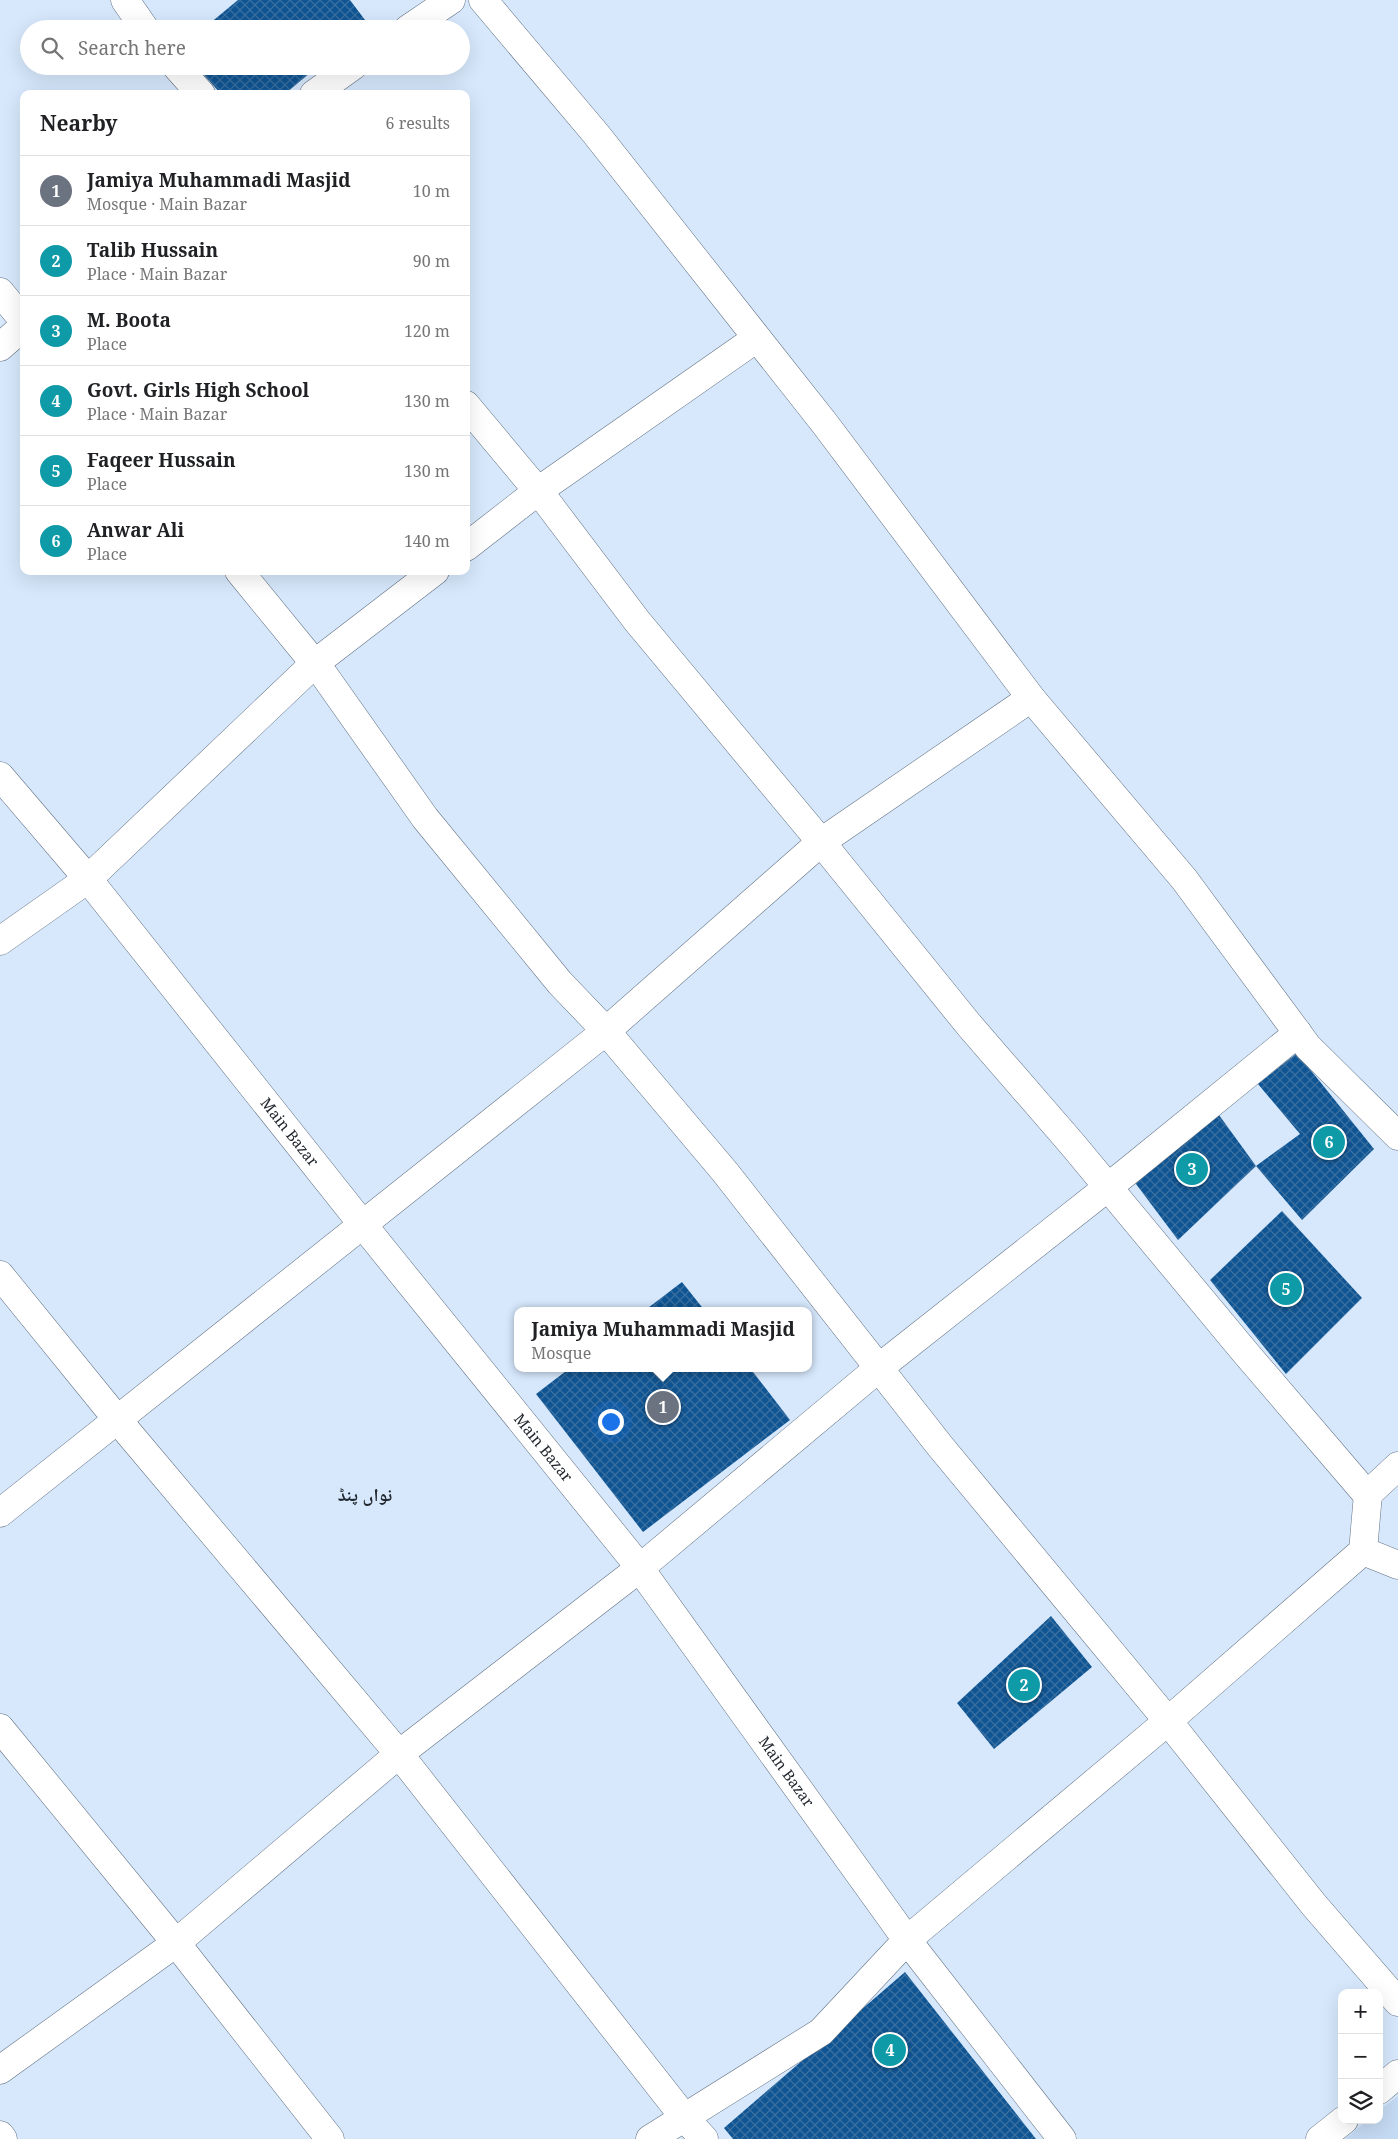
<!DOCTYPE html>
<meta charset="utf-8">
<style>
:root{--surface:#fff;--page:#f2f2f2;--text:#202124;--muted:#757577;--line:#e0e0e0;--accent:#7c3aed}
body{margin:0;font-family:"Noto Serif","Noto Naskh Arabic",serif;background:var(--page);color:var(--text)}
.controls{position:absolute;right:15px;bottom:15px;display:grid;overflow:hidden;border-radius:10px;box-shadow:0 5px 20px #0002}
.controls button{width:45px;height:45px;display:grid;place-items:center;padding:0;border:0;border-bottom:1px solid var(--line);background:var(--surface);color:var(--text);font:25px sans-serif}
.you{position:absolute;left:610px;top:1421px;width:18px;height:18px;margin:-12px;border:4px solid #fff;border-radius:50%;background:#1a73e8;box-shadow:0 0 0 8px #1a73e833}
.badge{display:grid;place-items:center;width:32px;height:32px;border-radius:50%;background:var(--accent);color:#fff;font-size:16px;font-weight:700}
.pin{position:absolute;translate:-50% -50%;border:2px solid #fff;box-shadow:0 1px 5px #0006}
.popup{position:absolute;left:514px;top:1307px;width:298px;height:65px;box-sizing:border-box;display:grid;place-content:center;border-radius:10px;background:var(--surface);filter:drop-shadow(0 1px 4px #0005);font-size:16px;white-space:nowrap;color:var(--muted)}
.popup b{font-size:19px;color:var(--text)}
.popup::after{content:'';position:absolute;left:50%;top:100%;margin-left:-10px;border:10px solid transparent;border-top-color:var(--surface)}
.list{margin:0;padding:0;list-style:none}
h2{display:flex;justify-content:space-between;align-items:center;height:65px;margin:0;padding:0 20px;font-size:21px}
h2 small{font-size:16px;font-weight:400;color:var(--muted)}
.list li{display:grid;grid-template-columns:32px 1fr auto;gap:15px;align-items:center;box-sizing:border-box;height:70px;padding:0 20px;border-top:1px solid var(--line)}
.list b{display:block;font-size:19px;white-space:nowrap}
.list p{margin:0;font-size:16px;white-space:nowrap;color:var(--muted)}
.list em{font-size:16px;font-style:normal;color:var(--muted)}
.icon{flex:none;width:28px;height:28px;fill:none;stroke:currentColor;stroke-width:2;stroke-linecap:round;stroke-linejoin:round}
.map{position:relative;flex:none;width:1398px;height:2139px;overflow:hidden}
.search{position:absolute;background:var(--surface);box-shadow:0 5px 20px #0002;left:20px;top:20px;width:450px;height:55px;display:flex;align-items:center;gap:12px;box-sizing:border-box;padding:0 18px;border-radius:28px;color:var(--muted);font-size:19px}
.panel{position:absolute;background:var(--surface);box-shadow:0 5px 20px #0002;left:20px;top:90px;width:450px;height:485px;border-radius:10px}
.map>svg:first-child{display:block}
.built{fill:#c5daf3}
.building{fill:url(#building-cross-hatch)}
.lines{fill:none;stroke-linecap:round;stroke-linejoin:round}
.minor-casing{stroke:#627182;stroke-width:29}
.minor{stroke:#fff;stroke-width:28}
.labels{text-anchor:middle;stroke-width:5;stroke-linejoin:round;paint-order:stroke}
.street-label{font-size:15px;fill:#22282f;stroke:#d7e8fc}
.quarter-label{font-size:18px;font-weight:bold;fill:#22282f;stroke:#d7e8fc}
</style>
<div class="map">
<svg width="1398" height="2139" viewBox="0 0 1398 2139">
<defs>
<pattern id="building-cross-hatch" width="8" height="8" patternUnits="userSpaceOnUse" patternTransform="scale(1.25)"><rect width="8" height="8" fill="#0f5594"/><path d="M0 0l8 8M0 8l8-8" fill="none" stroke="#3a6f9f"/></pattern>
</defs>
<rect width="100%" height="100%" fill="#d7e8fc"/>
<!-- built -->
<path class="built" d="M1398 2096V2139H1345L1368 2120H1379V2111Z"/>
<!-- building -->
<g class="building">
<path d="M238 0H350L368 24 362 29H203Z"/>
<path d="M196 66H318L285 94H221Z"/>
<path d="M1297 1053 1374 1149 1302 1220 1256 1166 1300 1134 1258 1084Z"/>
<path d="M1211 1104 1256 1166 1178 1240 1127 1172Z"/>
<path d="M1282 1211 1362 1298 1286 1374 1210 1280Z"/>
<path d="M682 1282 705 1311H644Z"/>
<path d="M570 1368H750L790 1420 643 1532 536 1394Z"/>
<path d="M1051 1616 1092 1667 994 1749 957 1703Z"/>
<path d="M905 1972 1036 2139H733L724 2128Z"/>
</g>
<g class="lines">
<defs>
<g id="minor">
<path d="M125 0 145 29"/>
<path d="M483 0 596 134 825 424 1031 698 1184 879 1308 1047 1398 1136"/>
<path d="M408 29 451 0"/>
<path d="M176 66 201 94"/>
<path d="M314 94 353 66"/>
<path d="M0 292 24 321"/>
<path d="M0 347 24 326"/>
<path d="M466 405 547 502 637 621 821 842 969 1025 1073 1145 1244 1351 1363 1490 1368 1494 1398 1466"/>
<path d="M466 547 538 491 757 338"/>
<path d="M239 571 324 675 425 818 560 983 606 1031 725 1172 940 1446 1168 1721 1314 1905 1398 2002"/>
<path id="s1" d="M0 776 88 879 363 1225 633 1559 907 1940 1062 2139"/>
<path d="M0 941 88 879 314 664 435 571"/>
<path d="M0 1275 121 1424 399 1754 684 2117 704 2139"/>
<path d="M0 1513 606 1031 821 842 1031 698"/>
<path d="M1363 1551 1398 1565"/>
<path d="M0 1728 176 1943 330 2139"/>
<path d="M0 2070 176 1943 399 1754 640 1568 880 1367 1127 1172 1298 1033"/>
<path d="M1379 2090 1398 2074"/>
<path d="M0 2135 3 2139"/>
<path d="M650 2139 821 2032 907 1940 1168 1721 1363 1551 1368 1494"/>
<path d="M1320 2139 1344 2120"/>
</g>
</defs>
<!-- minor casing -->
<use href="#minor" class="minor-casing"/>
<!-- minor -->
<use href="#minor" class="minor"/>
</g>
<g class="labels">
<!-- street labels -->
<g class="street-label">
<text dy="5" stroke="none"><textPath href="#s1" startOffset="459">Main Bazar</textPath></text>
<text dy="5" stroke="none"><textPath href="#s1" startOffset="864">Main Bazar</textPath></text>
<text dy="5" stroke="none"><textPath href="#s1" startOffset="1269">Main Bazar</textPath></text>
</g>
<!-- quarter labels -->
<g class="quarter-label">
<text x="365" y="1501">نواں پنڈ</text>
</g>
</g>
</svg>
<div class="controls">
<button>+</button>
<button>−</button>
<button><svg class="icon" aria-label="layers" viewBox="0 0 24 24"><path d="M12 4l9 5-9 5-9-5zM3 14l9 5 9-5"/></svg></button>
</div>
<div class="you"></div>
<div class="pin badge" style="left:663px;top:1407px;background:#6b7280">1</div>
<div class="popup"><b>Jamiya Muhammadi Masjid</b>Mosque</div>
<div class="pin badge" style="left:1024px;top:1685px;background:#0f9aa8">2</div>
<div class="pin badge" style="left:1192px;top:1169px;background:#0f9aa8">3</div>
<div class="pin badge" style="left:890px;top:2050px;background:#0f9aa8">4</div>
<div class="pin badge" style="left:1286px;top:1289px;background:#0f9aa8">5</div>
<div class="pin badge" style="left:1329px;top:1142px;background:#0f9aa8">6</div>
<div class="search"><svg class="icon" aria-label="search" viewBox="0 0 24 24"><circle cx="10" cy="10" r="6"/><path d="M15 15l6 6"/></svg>Search here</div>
<section class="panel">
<h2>Nearby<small>6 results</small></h2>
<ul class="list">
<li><span class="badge" style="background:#6b7280">1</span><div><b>Jamiya Muhammadi Masjid</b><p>Mosque · Main Bazar</p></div><em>10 m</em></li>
<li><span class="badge" style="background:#0f9aa8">2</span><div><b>Talib Hussain</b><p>Place · Main Bazar</p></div><em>90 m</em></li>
<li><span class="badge" style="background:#0f9aa8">3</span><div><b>M. Boota</b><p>Place</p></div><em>120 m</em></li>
<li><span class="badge" style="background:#0f9aa8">4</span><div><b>Govt. Girls High School</b><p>Place · Main Bazar</p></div><em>130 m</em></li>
<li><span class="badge" style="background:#0f9aa8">5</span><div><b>Faqeer Hussain</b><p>Place</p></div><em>130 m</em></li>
<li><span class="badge" style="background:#0f9aa8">6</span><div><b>Anwar Ali</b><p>Place</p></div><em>140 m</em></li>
</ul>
</section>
</div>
